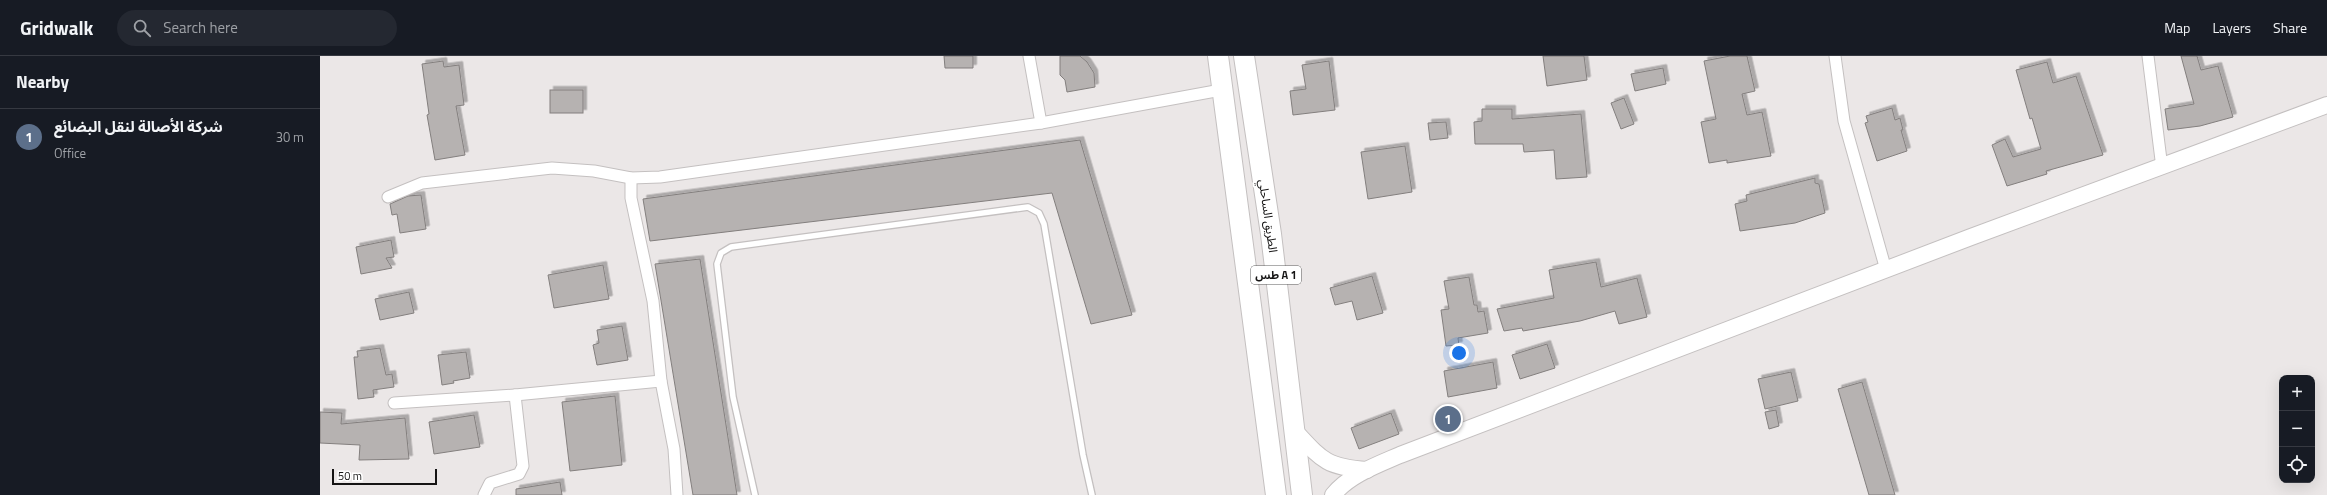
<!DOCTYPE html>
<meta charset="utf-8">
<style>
:root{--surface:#171b24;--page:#242831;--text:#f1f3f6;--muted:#9ea1a6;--line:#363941;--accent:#0f766e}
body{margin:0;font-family:"Titillium Web","Noto Sans Arabic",sans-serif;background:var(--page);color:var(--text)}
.controls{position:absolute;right:12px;bottom:12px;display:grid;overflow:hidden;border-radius:8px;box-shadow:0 4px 16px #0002}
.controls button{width:36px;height:36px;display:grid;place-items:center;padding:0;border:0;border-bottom:1px solid var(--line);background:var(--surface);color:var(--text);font:20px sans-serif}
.scale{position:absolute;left:12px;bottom:10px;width:105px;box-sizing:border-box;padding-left:4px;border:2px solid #151414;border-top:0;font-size:11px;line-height:14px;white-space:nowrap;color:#151414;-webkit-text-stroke:3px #fff;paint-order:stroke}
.you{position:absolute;left:1139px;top:297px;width:14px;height:14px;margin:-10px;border:3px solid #fff;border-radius:50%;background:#1a73e8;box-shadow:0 0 0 6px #1a73e833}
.badge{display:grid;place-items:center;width:26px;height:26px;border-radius:50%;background:var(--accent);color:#fff;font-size:13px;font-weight:700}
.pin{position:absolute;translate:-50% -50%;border:2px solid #fff;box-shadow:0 1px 4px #0006}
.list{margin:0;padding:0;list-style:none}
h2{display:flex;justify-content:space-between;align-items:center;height:52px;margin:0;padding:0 16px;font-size:17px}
h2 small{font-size:13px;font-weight:400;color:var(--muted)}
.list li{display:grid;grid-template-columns:26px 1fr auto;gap:12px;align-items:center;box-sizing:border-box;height:56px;padding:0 16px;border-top:1px solid var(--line)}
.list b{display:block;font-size:15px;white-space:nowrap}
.list p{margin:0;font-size:13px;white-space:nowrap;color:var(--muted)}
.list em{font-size:13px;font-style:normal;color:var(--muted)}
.icon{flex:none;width:22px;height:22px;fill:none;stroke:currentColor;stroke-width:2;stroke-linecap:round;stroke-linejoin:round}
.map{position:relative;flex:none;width:2007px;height:439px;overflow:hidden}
header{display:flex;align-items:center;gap:24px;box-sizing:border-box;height:56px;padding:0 20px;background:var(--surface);border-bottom:1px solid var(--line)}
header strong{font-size:19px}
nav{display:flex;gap:22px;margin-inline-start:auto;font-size:14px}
.search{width:280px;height:36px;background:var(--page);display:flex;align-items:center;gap:10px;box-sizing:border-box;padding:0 14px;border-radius:22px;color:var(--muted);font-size:15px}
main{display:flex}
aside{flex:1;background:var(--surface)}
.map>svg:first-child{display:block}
.building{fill:#b6b2b1;stroke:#837f7e;filter:url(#shadow)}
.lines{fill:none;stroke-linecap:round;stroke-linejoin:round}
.lane-casing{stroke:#c4c0c0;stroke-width:8}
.street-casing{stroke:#c4c0c0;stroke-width:13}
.secondary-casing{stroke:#c4c0c0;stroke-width:18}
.highway-casing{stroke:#c4c0c0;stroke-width:22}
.lane{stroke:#fff;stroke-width:5.5}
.street{stroke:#fff;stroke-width:11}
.secondary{stroke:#fff;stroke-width:16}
.highway{stroke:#fff;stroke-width:20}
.labels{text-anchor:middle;stroke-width:4;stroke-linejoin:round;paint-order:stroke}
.shield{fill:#fff;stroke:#5b5a5a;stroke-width:1}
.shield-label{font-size:11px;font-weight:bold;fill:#151414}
.street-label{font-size:12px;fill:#151414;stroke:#fff}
</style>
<header>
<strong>Gridwalk</strong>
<div class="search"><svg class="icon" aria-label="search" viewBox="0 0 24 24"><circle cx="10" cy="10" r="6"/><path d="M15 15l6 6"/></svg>Search here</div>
<nav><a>Map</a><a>Layers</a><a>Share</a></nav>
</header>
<main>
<aside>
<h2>Nearby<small></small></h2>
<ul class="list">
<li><span class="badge" style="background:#5c6f8a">1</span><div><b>شركة الأصالة لنقل البضائع</b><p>Office</p></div><em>30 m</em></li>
</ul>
</aside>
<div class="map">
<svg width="2007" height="439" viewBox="0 0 2007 439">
<defs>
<filter id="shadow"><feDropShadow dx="3.5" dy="-3.5" stdDeviation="0" flood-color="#0004"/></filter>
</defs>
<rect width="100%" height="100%" fill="#ebe7e7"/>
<!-- building -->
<g class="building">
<path d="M624 0H653V12H625Z"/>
<path d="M740 0H760L767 6 774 17 775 31 747 36 745 24 740 19Z"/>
<path d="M1223 0H1264L1267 24 1227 30Z"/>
<path d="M1410 0H1427L1435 35 1422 38 1427 59 1442 56 1451 100 1407 107V104L1389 107 1381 66 1396 63 1384 5Z"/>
<path d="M1861 0H1877L1881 14 1898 10 1913 61 1880 70 1848 74 1845 53 1874 48Z"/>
<path d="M123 5 124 11 139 9 144 49 136 50 145 99 115 104 107 59 109 58 102 8Z"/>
<path d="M1009 5 1015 54 973 59 970 35 986 33 982 9Z"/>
<path d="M1727 6 1733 27 1756 20 1783 99 1726 115 1727 118 1687 130 1672 89 1685 83 1693 101 1721 93 1712 62 1710 63 1696 14Z"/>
<path d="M1343 12 1346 28 1315 35 1311 18Z"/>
<rect x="230" y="34" width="33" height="23"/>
<path d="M1304 42 1314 68 1301 73 1291 47Z"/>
<path d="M1572 52 1575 64 1580 62 1583 74H1581L1587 95 1557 105 1545 67 1548 66 1546 60Z"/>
<path d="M1162 53H1192V63L1261 58 1267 121 1236 123 1234 94 1204 96 1203 88H1155L1154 66 1162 65Z"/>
<path d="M1126 66 1128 82 1110 84 1108 67Z"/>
<path d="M760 84 812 259 771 268 732 137 330 185 323 143Z"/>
<path d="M1085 90 1092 136 1048 143 1041 96Z"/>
<path d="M1495 122V127L1499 128 1505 157 1475 167 1420 175 1415 148 1427 145 1426 139Z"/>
<path d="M101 139 106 173 80 177 77 158 72 159 70 148 88 140Z"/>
<path d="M71 184 74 201 66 202 72 212 41 218 36 191Z"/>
<path d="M380 203 417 439H373L335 208Z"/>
<path d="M1276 206 1281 231 1317 222 1327 261 1299 268 1295 255 1260 265 1203 275 1202 272 1184 275 1177 253 1234 242 1229 214Z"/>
<path d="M283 209 289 243 234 252 228 219Z"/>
<path d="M1052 220 1063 257 1037 264 1032 245 1015 249 1010 232Z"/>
<path d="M1149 221 1154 249H1157L1158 256 1164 255 1168 277 1138 282 1139 289 1126 290 1121 254 1129 253 1124 225Z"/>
<path d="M89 236 94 257 60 264 55 243Z"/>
<path d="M302 270 308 304 277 309 273 289 279 287 277 274Z"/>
<path d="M1227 288 1235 312 1200 323 1192 299Z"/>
<path d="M60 292 66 319 72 318 74 331 53 334 54 341 38 343 34 301H38L37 295Z"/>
<path d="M146 296 150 322 133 325 134 327 122 329 118 299Z"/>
<path d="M1173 306 1177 332 1128 341 1124 315Z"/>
<path d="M1471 316 1478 345 1445 353 1438 323Z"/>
<path d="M1542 326 1575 439H1549L1518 333Z"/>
<path d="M295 340 302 409 250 415 242 346Z"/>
<path d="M1456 354 1459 370 1449 373 1445 356Z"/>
<path d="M0 356 22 357 21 368 85 362 89 403 39 404 40 389 0 387Z"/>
<path d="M1071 357 1079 378 1039 393 1031 372Z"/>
<path d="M154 359 160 391 114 398 109 366Z"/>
<path d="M240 426 242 439H196V433Z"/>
</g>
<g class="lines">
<defs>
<path id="lane" d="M435 439 413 341 397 208 401 197 411 191 708 151 719 157 724 168 763 399 772 439"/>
<g id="street">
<path d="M709 0 721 67"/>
<path d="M1515 0 1524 65 1566 214"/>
<path d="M1828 0 1842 112"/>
<path d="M311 122V142L333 245 341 325 354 393 357 439"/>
<path d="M68 141 102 127 232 112 274 115 311 122 340 121 721 67 901 34"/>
<path d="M74 347 195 339"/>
<path d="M164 439 170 427 199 418 203 410 195 339 341 325"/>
</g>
<g id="secondary">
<path d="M973 373C1001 403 1005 411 1047 414"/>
<path d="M1013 439C1029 419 1057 409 1080 399L1651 181 2007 49"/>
</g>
<g id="highway">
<path d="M898 0 956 439"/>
<path d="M924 0 951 178 982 439"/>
</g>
</defs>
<!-- lane casing -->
<use href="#lane" class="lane-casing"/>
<!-- street casing -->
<use href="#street" class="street-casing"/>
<!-- secondary casing -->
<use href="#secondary" class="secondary-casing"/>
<!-- highway casing -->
<use href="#highway" class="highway-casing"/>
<!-- lane -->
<use href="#lane" class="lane"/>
<!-- street -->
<use href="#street" class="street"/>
<!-- secondary -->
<use href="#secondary" class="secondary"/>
<!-- highway -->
<use href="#highway" class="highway"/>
</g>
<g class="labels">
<!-- shield labels -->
<rect class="shield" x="931" y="210" width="50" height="18" rx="3"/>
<g class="shield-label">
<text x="956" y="223">طس A 1</text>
</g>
<!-- street labels -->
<g class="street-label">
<text transform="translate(948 160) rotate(82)" y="4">الطريق الساحلي</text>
</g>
</g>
</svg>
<div class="controls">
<button>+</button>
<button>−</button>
<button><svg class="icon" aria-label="locate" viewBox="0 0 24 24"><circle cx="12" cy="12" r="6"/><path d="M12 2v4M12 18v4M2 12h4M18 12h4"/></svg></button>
</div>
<div class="scale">50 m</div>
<div class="you"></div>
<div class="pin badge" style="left:1128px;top:363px;background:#5c6f8a">1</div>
</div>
</main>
